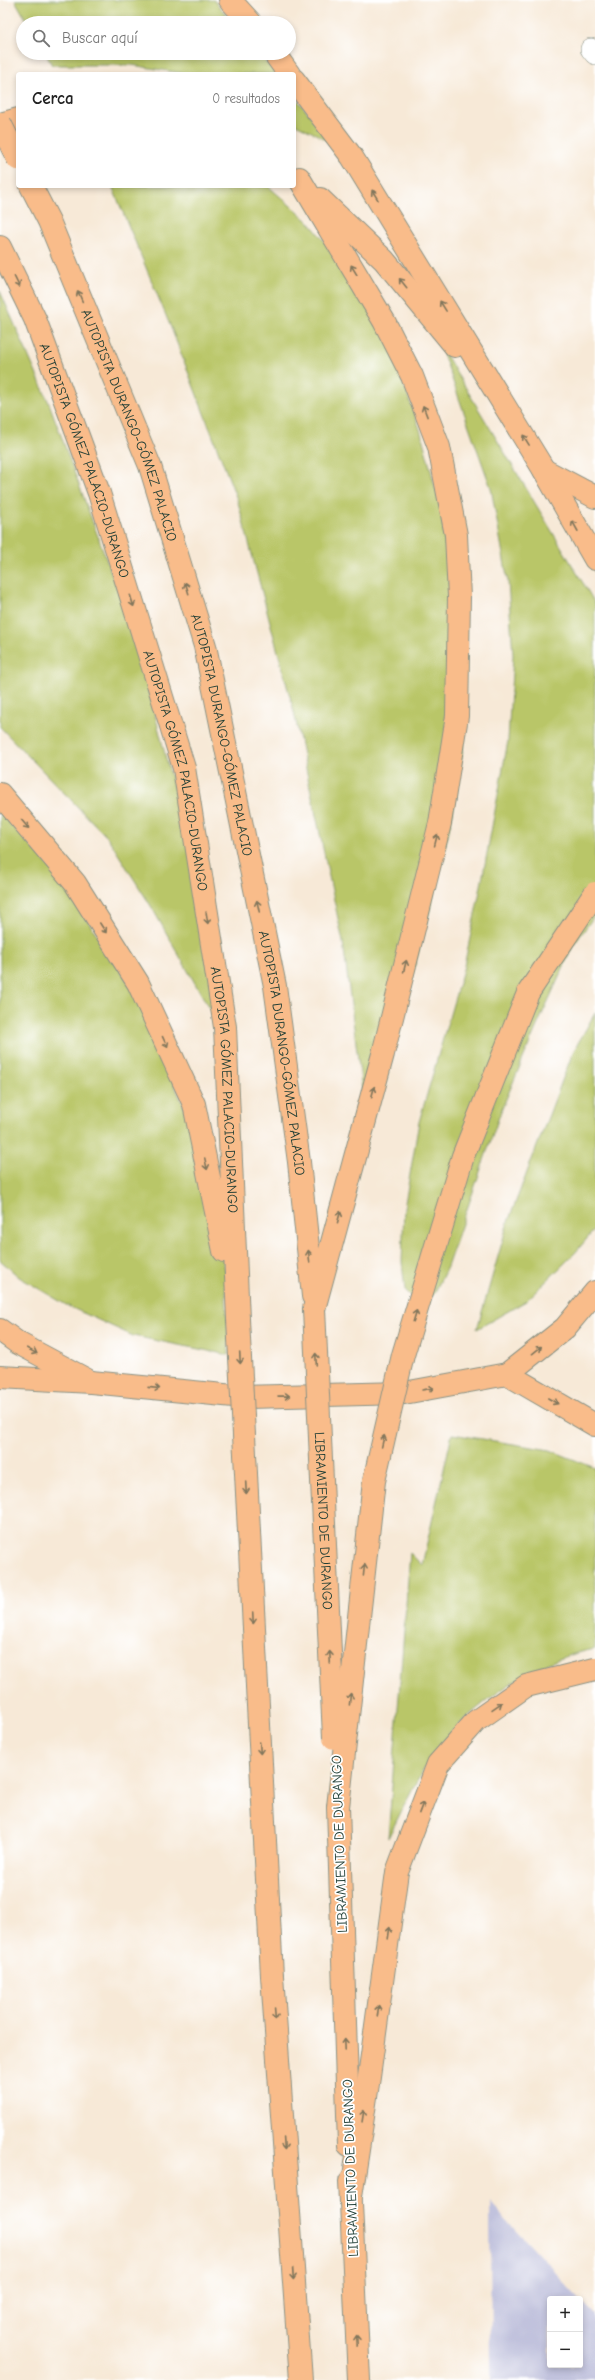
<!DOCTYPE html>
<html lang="es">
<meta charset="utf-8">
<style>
:root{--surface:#fff;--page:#f2f2f2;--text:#222;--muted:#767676;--line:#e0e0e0}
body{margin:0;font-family:"Comic Neue",sans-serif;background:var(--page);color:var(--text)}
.controls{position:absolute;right:12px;bottom:12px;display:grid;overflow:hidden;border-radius:4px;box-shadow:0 2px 6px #0003}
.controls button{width:36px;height:36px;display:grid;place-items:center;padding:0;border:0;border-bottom:1px solid var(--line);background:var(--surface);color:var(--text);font:20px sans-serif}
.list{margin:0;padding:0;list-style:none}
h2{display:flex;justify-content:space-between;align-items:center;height:52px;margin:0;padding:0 16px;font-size:17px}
h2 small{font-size:13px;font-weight:400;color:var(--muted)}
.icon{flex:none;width:22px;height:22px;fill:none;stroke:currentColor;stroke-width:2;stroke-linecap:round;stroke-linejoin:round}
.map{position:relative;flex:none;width:595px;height:2380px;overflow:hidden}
.search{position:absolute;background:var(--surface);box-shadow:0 2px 6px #0003;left:16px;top:16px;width:280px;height:44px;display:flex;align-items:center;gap:10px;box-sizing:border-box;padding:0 14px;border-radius:22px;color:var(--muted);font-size:15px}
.panel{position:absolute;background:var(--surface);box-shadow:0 2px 6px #0003;left:16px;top:72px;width:280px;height:116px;border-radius:4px}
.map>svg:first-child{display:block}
.industrial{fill:#c1c2dd;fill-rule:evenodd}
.green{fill:#b9c667;stroke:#6c824e}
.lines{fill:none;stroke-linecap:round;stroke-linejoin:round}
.lane-casing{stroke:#8b9386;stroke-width:22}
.primary-casing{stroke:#8b9386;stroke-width:24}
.highway-casing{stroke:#8b9386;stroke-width:24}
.lane{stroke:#fff;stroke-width:21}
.primary{stroke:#f9bc8a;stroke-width:22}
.highway{stroke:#f9bc8a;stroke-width:22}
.highway-bridge-casing{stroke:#8b9386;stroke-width:24;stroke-linecap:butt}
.highway-bridge{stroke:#f9bc8a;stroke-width:22}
.oneway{stroke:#81765b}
.labels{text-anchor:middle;stroke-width:3.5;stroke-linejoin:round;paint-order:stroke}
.street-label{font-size:14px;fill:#1f3d34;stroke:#fff}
</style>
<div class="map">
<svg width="595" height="2380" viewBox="0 0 595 2380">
<rect width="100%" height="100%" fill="#fff"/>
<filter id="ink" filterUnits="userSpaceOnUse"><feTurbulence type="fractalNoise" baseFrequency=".025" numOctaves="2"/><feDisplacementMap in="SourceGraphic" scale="8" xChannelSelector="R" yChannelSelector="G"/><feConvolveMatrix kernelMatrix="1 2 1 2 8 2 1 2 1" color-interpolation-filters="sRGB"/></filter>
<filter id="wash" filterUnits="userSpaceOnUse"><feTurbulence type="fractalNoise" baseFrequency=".012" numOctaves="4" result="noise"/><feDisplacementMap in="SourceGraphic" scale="16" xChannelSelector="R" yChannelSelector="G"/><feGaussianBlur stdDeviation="0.9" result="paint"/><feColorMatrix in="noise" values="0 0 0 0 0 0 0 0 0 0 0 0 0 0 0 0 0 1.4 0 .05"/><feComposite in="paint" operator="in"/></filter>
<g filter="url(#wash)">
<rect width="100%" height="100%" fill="#f7e9d7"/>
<!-- industrial -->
<path class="industrial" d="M490 2202 595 2315V2380H491ZM550 2299H580V2365H550Z"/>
<!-- green -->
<g class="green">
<path d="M15 0H214L233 23H28Z"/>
<path d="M45 53H258L276 74H187L132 65H52Z"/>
<path d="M294 96 333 143 294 123Z"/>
<path d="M112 186H268L308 221 348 270 387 339 420 429 441 509 451 591 463 749 453 813 430 910 404 1004 366 1121 343 942 294 712 238 502 172 330Z"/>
<path d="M0 291 49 403 136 640 193 864 233 1050 151 906 108 838 0 727Z"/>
<path d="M440 345 595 603V915L573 946 536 1028 501 1111 447 1267 434 1294 418 1303 405 1291 402 1262 404 1209 419 1122 464 966 480 891 508 741 513 655 508 582 491 488Z"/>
<path d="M0 813 58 876 135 992 187 1114 211 1192 225 1270 229 1355 133 1336 68 1306 19 1277 0 1260Z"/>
<path d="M595 1013V1229L575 1253 526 1301 477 1329 508 1222 573 1052Z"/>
<path d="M452 1434 550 1450 595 1468V1649C544 1658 498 1688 461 1723 455 1729 447 1735 442 1742 420 1772 404 1806 388 1838L410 1553 422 1565Z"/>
</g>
</g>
<g filter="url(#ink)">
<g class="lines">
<defs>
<path id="lane" d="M591 49 595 54"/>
<g id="primary">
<path d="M507 1374 595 1425"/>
<path d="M0 1377 91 1382"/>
</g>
<g id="highway">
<path d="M230 0 251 23"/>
<path d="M274 53 289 74"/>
<path d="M294 80 352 157 544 470 595 559"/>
<path d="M0 124 18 119"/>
<path d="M299 178 384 321 412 376 439 447 456 535 459 597 457 716 440 823 383 1054 314 1309"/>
<path id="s1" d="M31 186 49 221 150 466 205 646 275 986 299 1162 313 1296"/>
<path d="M320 199 384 260 455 346"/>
<path id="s2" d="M0 247 35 319 99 493 184 768 225 1027 238 1319"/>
<path d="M544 470 595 497"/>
<path d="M0 794 75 883 138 983 194 1104 224 1251"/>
<path d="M0 1330 18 1343 91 1382 244 1397 404 1393 507 1374 565 1328 595 1292"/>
<path d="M338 1807 349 2145"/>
<path d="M272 1976 301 2380"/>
<path d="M350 2181 359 2380"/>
<path d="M351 2196 369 2077 397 1872 438 1764 476 1721 526 1686 595 1669"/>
</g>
</defs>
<!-- lane casing -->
<use href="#lane" class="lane-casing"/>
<!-- primary casing -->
<use href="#primary" class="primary-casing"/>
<!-- highway casing -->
<use href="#highway" class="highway-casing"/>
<!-- lane -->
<use href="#lane" class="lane"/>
<!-- primary -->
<use href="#primary" class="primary"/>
<!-- highway -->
<use href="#highway" class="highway"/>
<defs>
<g id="highway-bridge">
<path d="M0 123 18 159"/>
<path id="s3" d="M314 1309 334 1738"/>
<path d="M238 1319 272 1976"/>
<path d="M338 1807 374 1481 403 1355 463 1156 528 993 595 893"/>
</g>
</defs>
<!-- highway-bridge casing -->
<use href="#highway-bridge" class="highway-bridge-casing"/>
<!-- highway-bridge -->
<use href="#highway-bridge" class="highway-bridge"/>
</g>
<!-- one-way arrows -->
<defs><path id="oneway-shaft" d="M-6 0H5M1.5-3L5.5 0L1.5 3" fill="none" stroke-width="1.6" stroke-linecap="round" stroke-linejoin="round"/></defs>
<g class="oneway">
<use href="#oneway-shaft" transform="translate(375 195) rotate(-122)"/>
<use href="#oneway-shaft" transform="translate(354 270) rotate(-121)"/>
<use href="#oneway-shaft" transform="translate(17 282) rotate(64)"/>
<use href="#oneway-shaft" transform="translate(403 283) rotate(-129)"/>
<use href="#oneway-shaft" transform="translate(80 296) rotate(-113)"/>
<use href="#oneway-shaft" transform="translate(443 306) rotate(-122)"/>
<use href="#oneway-shaft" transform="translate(425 411) rotate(-111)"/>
<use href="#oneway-shaft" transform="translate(526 440) rotate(-122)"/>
<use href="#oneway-shaft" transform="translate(575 526) rotate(-119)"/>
<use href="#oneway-shaft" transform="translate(187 588) rotate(-107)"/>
<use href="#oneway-shaft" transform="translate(132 601) rotate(73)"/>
<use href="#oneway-shaft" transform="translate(25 824) rotate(50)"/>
<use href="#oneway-shaft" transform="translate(436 840) rotate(-76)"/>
<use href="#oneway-shaft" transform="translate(258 906) rotate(-102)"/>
<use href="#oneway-shaft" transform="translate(207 918) rotate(81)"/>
<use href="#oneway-shaft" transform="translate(103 928) rotate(57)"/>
<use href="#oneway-shaft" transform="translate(405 966) rotate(-76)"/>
<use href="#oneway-shaft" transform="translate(165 1042) rotate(65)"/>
<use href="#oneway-shaft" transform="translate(373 1092) rotate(-75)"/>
<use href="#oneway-shaft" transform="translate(206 1164) rotate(78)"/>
<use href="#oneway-shaft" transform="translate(339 1217) rotate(-75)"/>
<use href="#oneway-shaft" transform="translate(309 1256) rotate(-96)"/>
<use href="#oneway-shaft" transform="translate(415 1316) rotate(-73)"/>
<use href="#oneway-shaft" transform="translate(537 1350) rotate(-39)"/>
<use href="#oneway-shaft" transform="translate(32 1351) rotate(28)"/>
<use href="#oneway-shaft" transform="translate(240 1358) rotate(87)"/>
<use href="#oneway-shaft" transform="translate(316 1359) rotate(-93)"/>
<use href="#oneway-shaft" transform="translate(154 1388) rotate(6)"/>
<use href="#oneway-shaft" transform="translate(428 1389) rotate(-10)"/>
<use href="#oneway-shaft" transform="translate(284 1396) rotate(-1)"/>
<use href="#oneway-shaft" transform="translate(553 1401) rotate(30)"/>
<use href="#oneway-shaft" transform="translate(383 1441) rotate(-77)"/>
<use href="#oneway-shaft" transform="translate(246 1488) rotate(87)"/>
<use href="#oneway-shaft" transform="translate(364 1570) rotate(-84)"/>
<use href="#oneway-shaft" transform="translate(253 1618) rotate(87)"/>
<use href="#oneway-shaft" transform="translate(330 1657) rotate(-93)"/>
<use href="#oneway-shaft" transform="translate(350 1699) rotate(-84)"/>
<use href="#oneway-shaft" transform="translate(497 1706) rotate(-35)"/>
<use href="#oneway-shaft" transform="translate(260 1748) rotate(87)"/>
<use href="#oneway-shaft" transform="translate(421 1808) rotate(-69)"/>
<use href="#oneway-shaft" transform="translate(389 1933) rotate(-82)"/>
<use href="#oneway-shaft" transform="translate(378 2011) rotate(-83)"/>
<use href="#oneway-shaft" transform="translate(275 2014) rotate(86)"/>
<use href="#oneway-shaft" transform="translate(345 2044) rotate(-92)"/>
<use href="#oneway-shaft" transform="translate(363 2116) rotate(-81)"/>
<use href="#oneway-shaft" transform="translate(284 2144) rotate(86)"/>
<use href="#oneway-shaft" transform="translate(293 2274) rotate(86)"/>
<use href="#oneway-shaft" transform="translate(357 2341) rotate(-93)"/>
</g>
</g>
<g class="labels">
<!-- street labels -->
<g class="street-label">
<text dy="5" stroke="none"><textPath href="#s1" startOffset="259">AUTOPISTA DURANGO-GÓMEZ PALACIO</textPath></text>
<text dy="5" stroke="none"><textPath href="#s2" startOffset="230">AUTOPISTA GÓMEZ PALACIO-DURANGO</textPath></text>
<text dy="5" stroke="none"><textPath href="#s1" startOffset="583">AUTOPISTA DURANGO-GÓMEZ PALACIO</textPath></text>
<text dy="5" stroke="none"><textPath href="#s2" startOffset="554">AUTOPISTA GÓMEZ PALACIO-DURANGO</textPath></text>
<text dy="5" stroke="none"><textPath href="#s1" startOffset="907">AUTOPISTA DURANGO-GÓMEZ PALACIO</textPath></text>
<text dy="5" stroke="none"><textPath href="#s2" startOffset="878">AUTOPISTA GÓMEZ PALACIO-DURANGO</textPath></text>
<text dy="5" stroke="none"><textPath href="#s3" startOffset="212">LIBRAMIENTO DE DURANGO</textPath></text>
<text transform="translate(339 1844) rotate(-92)" y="5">LIBRAMIENTO DE DURANGO</text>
<text transform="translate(350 2168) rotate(-92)" y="5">LIBRAMIENTO DE DURANGO</text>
</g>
</g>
</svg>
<div class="controls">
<button>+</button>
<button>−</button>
</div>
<div class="search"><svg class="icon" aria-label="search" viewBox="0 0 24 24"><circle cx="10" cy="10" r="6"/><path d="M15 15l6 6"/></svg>Buscar aquí</div>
<section class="panel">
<h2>Cerca<small>0 resultados</small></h2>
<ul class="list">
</ul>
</section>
</div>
